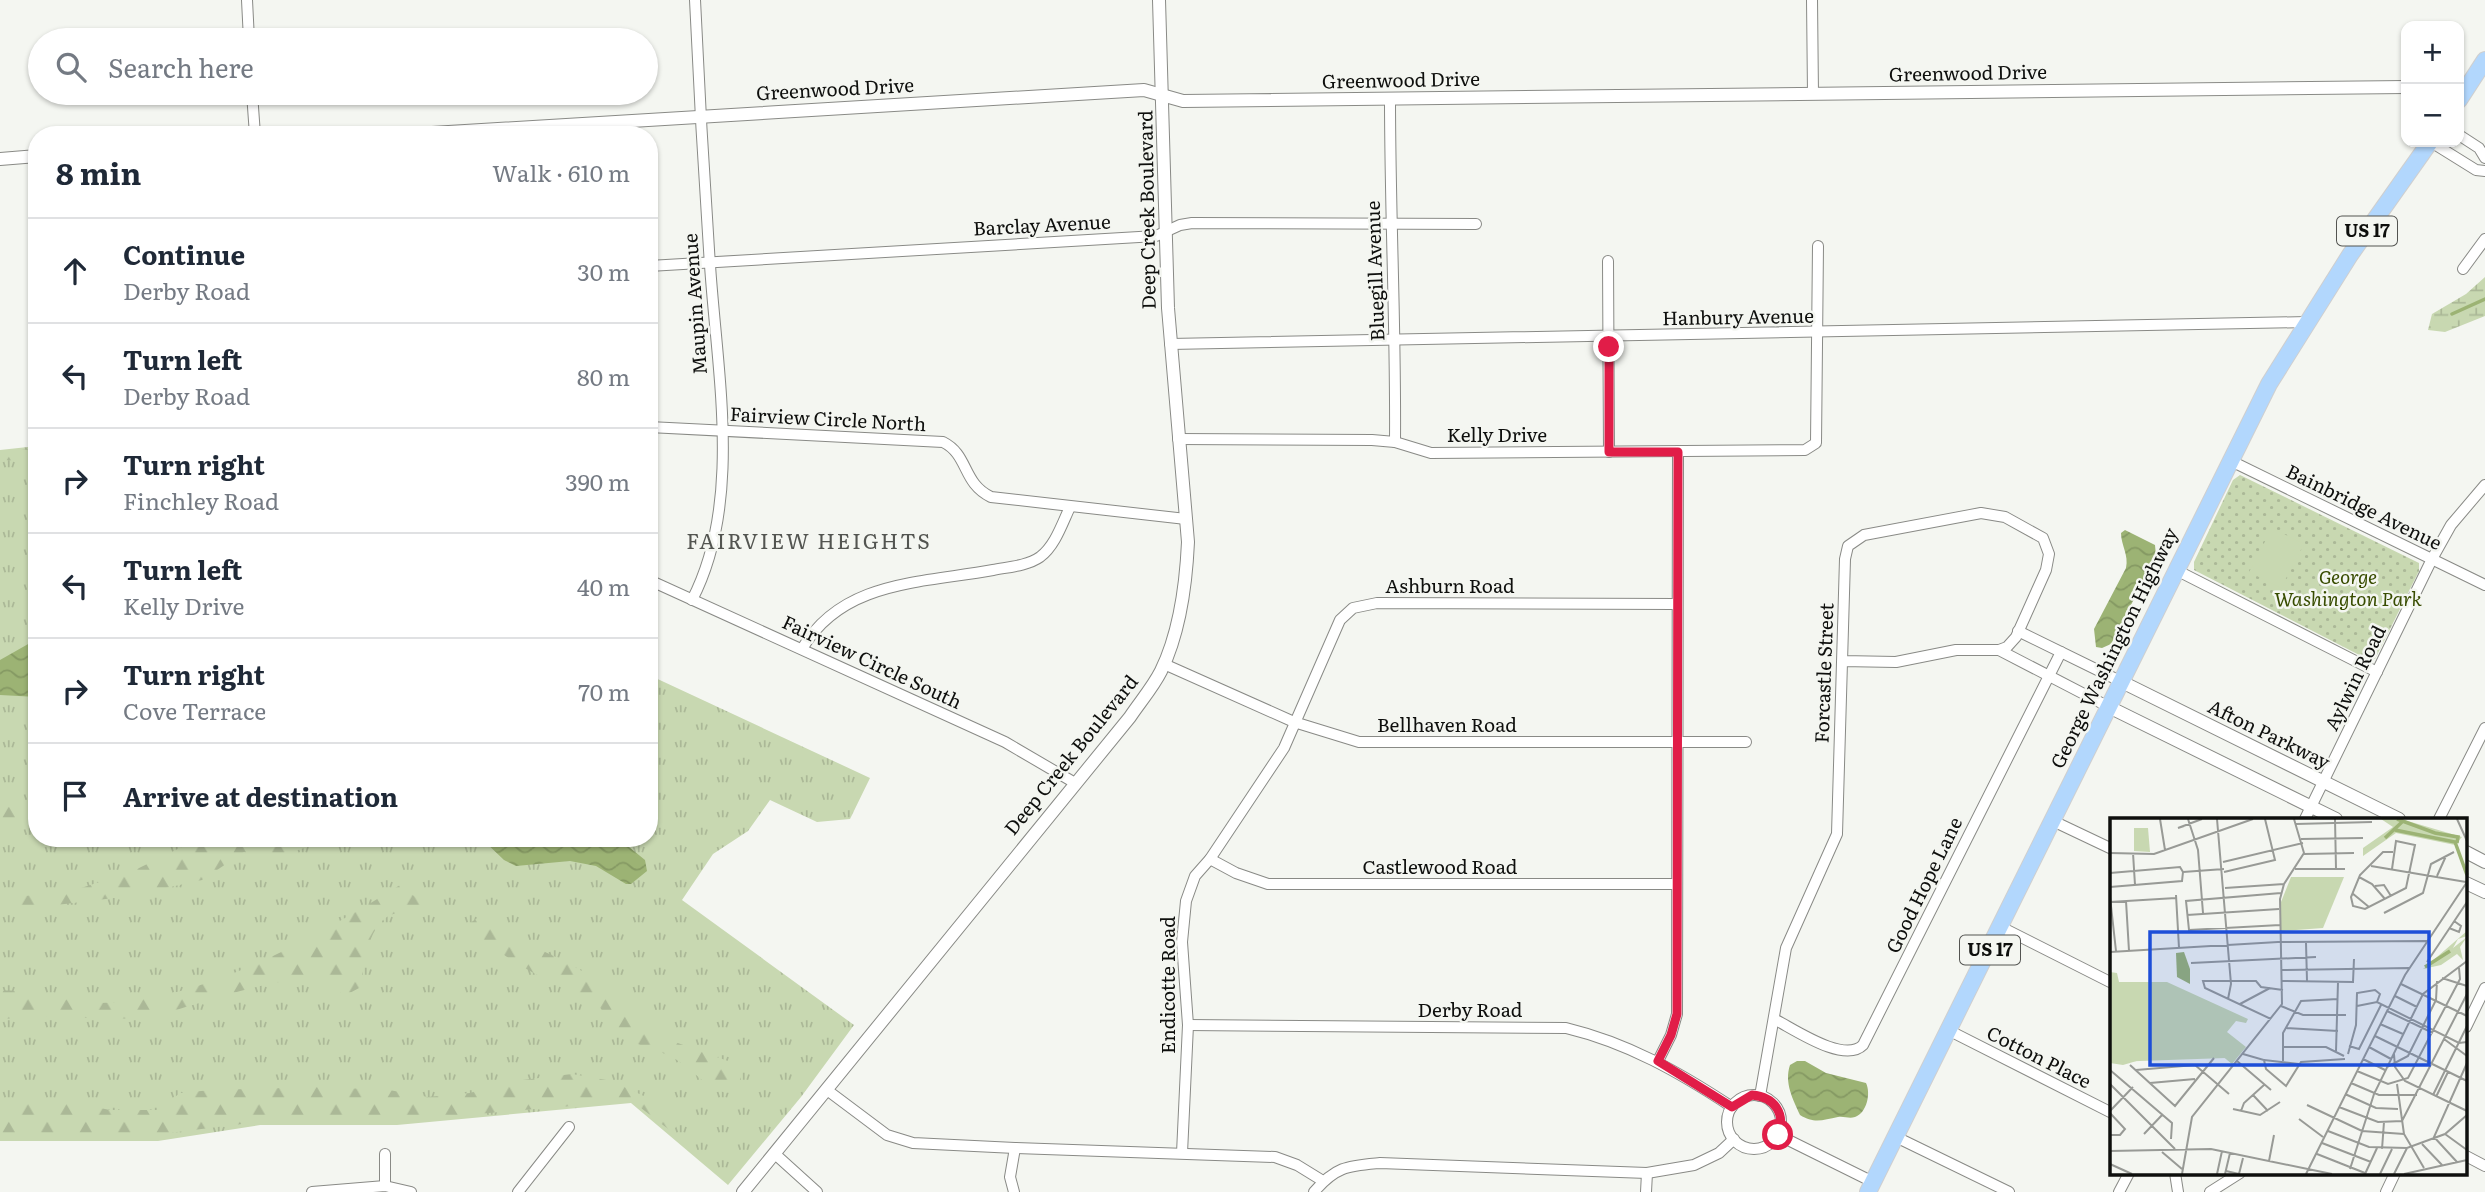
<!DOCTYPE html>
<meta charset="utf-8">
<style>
:root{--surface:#fff;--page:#f2f2f3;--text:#1f2937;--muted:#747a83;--line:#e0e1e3}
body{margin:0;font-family:Literata,serif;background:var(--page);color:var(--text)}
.controls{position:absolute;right:21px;top:21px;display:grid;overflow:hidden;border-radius:14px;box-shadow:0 2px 5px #0004}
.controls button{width:63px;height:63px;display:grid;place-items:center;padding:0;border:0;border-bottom:2px solid var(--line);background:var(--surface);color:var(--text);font:35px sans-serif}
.stop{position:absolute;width:21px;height:21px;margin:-16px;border:5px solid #e11d48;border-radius:50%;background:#fff}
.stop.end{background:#e11d48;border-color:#fff;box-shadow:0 2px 7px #0008}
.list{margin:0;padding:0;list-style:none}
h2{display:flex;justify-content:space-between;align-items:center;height:91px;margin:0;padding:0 28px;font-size:30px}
h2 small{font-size:23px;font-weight:400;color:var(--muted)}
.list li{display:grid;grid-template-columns:46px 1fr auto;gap:21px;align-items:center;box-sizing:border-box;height:105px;padding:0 28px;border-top:2px solid var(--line)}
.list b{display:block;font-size:26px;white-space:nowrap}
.list p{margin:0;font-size:23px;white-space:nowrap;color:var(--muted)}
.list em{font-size:23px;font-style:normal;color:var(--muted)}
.icon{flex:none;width:38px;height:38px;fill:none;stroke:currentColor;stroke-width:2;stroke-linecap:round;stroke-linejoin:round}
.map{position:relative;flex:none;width:2485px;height:1192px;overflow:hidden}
.search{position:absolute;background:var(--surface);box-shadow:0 2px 5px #0004;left:28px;top:28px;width:630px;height:77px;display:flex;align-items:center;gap:18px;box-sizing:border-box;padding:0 24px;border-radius:38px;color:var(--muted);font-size:26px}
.panel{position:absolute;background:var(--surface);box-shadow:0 2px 5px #0004;left:28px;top:126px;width:630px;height:721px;border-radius:28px}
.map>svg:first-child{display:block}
.grass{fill:url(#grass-tufts)}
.forest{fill:url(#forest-firs)}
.wetland{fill:url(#wetland-marsh)}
.park{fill:url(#park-dots)}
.pitch{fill:#c8d8b1}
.water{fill:url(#water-waves)}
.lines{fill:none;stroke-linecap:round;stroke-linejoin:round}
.stream{stroke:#9cb374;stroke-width:3.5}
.minor-casing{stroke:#898a86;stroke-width:12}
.tertiary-casing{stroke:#898a86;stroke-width:14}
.primary-casing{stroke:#cfcfcf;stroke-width:18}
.minor{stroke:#fff;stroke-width:10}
.tertiary{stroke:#fff;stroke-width:12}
.primary{stroke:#b2d7fd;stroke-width:16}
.route{stroke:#e11d48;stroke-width:9}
.labels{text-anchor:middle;stroke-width:5;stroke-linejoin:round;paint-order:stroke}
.shield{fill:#f4f6f1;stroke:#535451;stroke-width:2}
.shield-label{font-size:18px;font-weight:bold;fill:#0e0f0d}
.street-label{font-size:19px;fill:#0e0f0d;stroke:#f4f6f1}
.park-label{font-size:19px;font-style:italic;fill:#384c00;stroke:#f4f6f1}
.neighbourhood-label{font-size:21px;letter-spacing:2px;fill:#535551;stroke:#f4f6f1}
.inset-river{fill:none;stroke:#9cb374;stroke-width:3.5}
.inset-road{fill:none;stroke:#989a96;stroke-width:2}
.view{fill:#1d4ed8;fill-opacity:0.15;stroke:#1d4ed8;stroke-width:3.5}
.inset-edge{fill:none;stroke:#0e0f0d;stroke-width:3.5}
</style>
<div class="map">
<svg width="2485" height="1192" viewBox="0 0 2485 1192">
<defs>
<pattern id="grass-tufts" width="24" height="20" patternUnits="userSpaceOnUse" patternTransform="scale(1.75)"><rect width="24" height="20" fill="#c8d8b1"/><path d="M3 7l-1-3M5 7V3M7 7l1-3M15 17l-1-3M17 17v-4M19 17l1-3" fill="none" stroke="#abb897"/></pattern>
<pattern id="forest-firs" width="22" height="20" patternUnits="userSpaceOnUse" patternTransform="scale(1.75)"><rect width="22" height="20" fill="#c8d8b1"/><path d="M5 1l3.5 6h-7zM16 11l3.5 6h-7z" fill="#abb897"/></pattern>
<pattern id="wetland-marsh" width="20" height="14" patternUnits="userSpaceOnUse" patternTransform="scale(1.75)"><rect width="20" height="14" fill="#c8d8b1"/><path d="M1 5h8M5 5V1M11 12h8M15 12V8" fill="none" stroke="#abb897"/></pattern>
<pattern id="park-dots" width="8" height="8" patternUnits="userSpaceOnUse" patternTransform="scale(1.75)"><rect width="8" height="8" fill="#c8d8b1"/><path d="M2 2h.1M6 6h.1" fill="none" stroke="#abb897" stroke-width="1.8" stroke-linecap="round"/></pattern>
<pattern id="water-waves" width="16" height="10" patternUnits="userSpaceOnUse" patternTransform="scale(1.75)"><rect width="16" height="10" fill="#9cb374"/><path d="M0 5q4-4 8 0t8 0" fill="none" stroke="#859963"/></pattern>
</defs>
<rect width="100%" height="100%" fill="#f4f6f1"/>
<!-- grass -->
<path class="grass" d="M37 446V838H649V675L870 778 850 819 817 822 770 800 748 831 713 854 682 900 854 1025 801 1097 728 1185 631 1103 397 1125H260L158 1141H0V450Z"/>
<!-- forest -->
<g class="forest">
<path d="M37 449V461L0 460V451Z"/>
<path d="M37 800V820L0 824V808Z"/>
<path d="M200 838H322L320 843 264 861 244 852 202 880 130 896 0 912V899L75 890 133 871Z"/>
<path d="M400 885 423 903 413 914C408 914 400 912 396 913 368 920 363 965 361 987L344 996C339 992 334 985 328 983 292 966 185 1012 145 1017 96 1023 48 1011 0 1020V991C32 988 62 1002 95 1003 200 1004 313 939 400 885Z"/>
<path d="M476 919 564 961 589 975 675 1042 728 1061 742 1074 735 1093C710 1095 697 1072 677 1060 659 1049 636 1046 618 1035 604 1027 608 1009 590 998 580 992 567 989 556 984 523 969 493 950 467 925Z"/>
<path d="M572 1074 612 1081 667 1107 676 1127 672 1132 632 1101 452 1116 257 1122 153 1135 0 1137V1120L13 1099H55L110 1110H158L180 1093 212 1090 321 1087 389 1090 428 1097 470 1093 505 1082Z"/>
</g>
<!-- wetland -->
<path class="wetland" d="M2485 277V316L2445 332 2428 330 2432 314 2466 294Z"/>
<!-- park -->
<path class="park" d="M2240 475 2419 563V571L2375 659H2367L2194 570V562L2233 480Z"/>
<!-- pitch -->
<path class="pitch" d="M2272 528 2304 544 2281 588 2249 572Z"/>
<!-- water -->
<g class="water">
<path d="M2125 530 2155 545 2156 556 2111 644 2102 648 2096 647 2094 629 2126 568C2129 555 2121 545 2121 533Z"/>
<path d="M37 639V697L0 695V660Z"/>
<path d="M481 838H618L645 860 647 871 631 884H626L596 866 570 861 516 866 504 860Z"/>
<path d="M1797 1061H1805L1826 1073 1866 1083C1871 1093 1867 1113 1855 1117 1849 1119 1844 1116 1838 1117 1823 1120 1814 1124 1800 1115 1793 1099 1784 1083 1790 1065Z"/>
</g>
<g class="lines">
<!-- stream -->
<path class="stream" d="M2452 314 2485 299"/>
<defs>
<g id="minor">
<path d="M247 0 249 40"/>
<path d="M1812 0 1813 94"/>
<path d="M252 93 255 135"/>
<path d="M1390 99C1390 214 1396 328 1395 442"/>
<path d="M2459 135 2479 148 2485 158"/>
<path d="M2431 142 2476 170 2485 171"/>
<path d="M1608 261 1609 452"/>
<path d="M649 266 1156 236 1180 225 1192 223 1476 224"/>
<path d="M2463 269 2485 239"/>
<path d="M1170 344 2307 322"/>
<path d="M649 427 943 442C969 455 962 483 991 497L1186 519"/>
<path d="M1178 439 1372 440 1395 442 1431 453 1805 450 1816 443 1818 246"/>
<path d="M2229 460 2485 585"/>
<path d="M2176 570 2377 672"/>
<path d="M649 580 1005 742 1075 783"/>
<path d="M692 600C743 502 717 373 710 265 704 177 699 89 695 0"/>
<path d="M2018 631 2122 682"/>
<path d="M802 649C842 580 923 583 993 570 1008 567 1027 566 1040 557 1055 546 1062 524 1070 507"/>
<path d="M1999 650 2109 707"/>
<path d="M1164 664 1294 722 1359 742H1746"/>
<path d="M2305 819 2432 559 2451 525 2485 485"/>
<path d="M2439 819 2485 728"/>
<path d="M2053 821 2112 849"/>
<path d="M1210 859 1236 873 1268 884H1675"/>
<path d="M2001 927 2112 983"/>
<path d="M1774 1019C1794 1029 1844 1064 1863 1045L2061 652"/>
<path d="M1188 1025 1566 1028C1628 1043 1679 1072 1732 1107"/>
<path d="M2466 1027 2485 988"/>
<path d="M1950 1031 2112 1113"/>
<path d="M1658 1061 1671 1035 1677 1014 1678 451"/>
<path d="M827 1090 887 1135 913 1143 1015 1148 1010 1177 1014 1192"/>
<circle cx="1754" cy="1122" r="27"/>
<path d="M1760 1096 1786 948 1837 834 1845 559 1848 546 1864 535 1981 513 2005 517 2043 538 2049 554 2046 570 2016 637 2007 647 1999 650H1956L1896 662 1842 661"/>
<path d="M1778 1135 1873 1182"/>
<path d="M1896 1137 2009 1192"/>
<path d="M1015 1148 1275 1157 1297 1165 1323 1181"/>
<path d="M1182 1153 1188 1025 1182 942 1186 901 1195 876 1210 859 1284 748 1340 620 1353 608 1377 603 1676 604"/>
<path d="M385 1154V1186"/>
<path d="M775 1154 817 1192"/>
<path d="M2466 1156 2485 1166"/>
<path d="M2175 1173 2178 1192"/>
<path d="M312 1192 385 1186 411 1192"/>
<path d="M518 1192 569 1127"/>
<path d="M1314 1192C1336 1166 1348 1166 1380 1163L1647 1173 1694 1165 1719 1153 1734 1139"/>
<path d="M1646 1192 1647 1173"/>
<path d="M2119 1192 2129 1173"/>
<path d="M2210 1192 2240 1173"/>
<path d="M2386 1192 2395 1173"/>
</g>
<g id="tertiary">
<path d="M399 135 1144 90 1183 101 2406 87"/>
<path d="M0 159 37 156"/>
<path d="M2122 682 2399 819"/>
<path d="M2109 707 2336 819"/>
<path d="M2466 852 2485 862"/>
<path d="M2466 883 2485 892"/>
<path d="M743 1192 1130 717C1140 702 1153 687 1161 671 1180 632 1186 586 1188 542L1168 308 1159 0"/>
</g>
<g id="primary">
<path d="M2459 100 2485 60"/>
<path d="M1868 1192 2269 384 2350 255 2430 142"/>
</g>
</defs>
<!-- minor casing -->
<use href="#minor" class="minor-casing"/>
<!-- tertiary casing -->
<use href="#tertiary" class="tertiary-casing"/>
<!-- primary casing -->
<use href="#primary" class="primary-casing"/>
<!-- minor -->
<use href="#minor" class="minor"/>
<!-- tertiary -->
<use href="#tertiary" class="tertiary"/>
<!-- primary -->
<use href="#primary" class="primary"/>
</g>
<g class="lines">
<!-- route -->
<path class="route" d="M1609 347V452H1678L1677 1014 1671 1035 1658 1061 1732 1107 1752 1095C1775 1097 1786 1114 1778 1135"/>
</g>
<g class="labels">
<!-- shield labels -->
<g class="shield">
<rect x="2337" y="216.5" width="60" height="29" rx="5"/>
<rect x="1960" y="935.5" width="60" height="29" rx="5"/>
</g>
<g class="shield-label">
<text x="2367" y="237">US 17</text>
<text x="1990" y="956">US 17</text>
</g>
<!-- street labels -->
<g class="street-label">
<text transform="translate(1968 73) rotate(-1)" y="7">Greenwood Drive</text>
<text transform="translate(1401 80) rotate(-1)" y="7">Greenwood Drive</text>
<text transform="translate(835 89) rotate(-3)" y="7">Greenwood Drive</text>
<text transform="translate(1147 210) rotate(-91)" y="7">Deep Creek Boulevard</text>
<text transform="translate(1042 225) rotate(-3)" y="7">Barclay Avenue</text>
<text transform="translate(1375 271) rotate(-92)" y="7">Bluegill Avenue</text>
<text transform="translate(695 304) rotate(-94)" y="7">Maupin Avenue</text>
<text transform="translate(1738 317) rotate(-1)" y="7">Hanbury Avenue</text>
<text transform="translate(828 419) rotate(3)" y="7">Fairview Circle North</text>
<text x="1497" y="442">Kelly Drive</text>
<text transform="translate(2364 507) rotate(26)" y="7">Bainbridge Avenue</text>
<text x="1450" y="593">Ashburn Road</text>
<text transform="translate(2114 648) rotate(-64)" y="7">George Washington Highway</text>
<text transform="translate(872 662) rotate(25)" y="7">Fairview Circle South</text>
<text transform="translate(1824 673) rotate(-88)" y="7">Forcastle Street</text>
<text transform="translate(2355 678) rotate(-64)" y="7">Aylwin Road</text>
<text x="1447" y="732">Bellhaven Road</text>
<text transform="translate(2269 734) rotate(26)" y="7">Afton Parkway</text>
<text transform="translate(1071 755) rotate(-51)" y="7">Deep Creek Boulevard</text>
<text x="1440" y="874">Castlewood Road</text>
<text transform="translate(1924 885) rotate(-64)" y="7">Good Hope Lane</text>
<text transform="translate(1168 985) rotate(-90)" y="7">Endicotte Road</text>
<text x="1470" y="1017">Derby Road</text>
<text transform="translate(2039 1057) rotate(27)" y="7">Cotton Place</text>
</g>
<!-- park labels -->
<g class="park-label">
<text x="2348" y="584">George<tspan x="2348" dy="22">Washington Park</tspan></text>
</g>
<!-- neighbourhood labels -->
<g class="neighbourhood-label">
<text x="809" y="549">FAIRVIEW HEIGHTS</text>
</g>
</g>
<!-- overview -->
<g transform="translate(2110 818)">
<rect width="357" height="357" fill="#f4f6f1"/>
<path d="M0 154 7 155 9 164H57L138 201 136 205 126 203 117 214 136 229 122 246 111 237 30 242 13 247 0 245Z" fill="#c8d8b1"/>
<path d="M104 234 115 238 116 240 1 244 9 238 20 242Z" fill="#c8d8b1"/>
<path d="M271 1H291L352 19 345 27 286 15 253 38V30L283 9ZM357 113V118L348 121 343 130 357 119 350 129 353 142 347 136 331 147 313 151Z" fill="#c8d8b1"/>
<path d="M181 59H234L213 110 171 113V84Z" fill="#c8d8b1"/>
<path d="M24 10H38L40 34 24 33Z" fill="#c8d8b1"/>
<path d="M74 134 80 151V166L67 159 66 135Z" fill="#9cb374"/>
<path class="inset-river" d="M287 1 325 15 348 19 347 25M285 12 345 24 357 57M275 20 292 4M315 149 340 133"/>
<path class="inset-road" d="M50 1 55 32M78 1 88 32 93 95M107 1 121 166 118 181M225 1 226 51M347 1 357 23M186 6 262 4M74 8 68 10 92 1M191 21 253 20M0 35 44 36 143 1M23 35 25 67M194 36 244 35M113 44 193 25M261 48 356 64M185 51H235M282 51 286 23 305 27 296 70 255 91 243 88 241 79 250 57 273 34H283M73 54 114 51M114 54 165 42 155 1M0 55 70 49 73 54M327 58 336 38M249 59 262 66 275 81M265 68 274 67 281 78M0 69 72 63 73 54M115 70 174 66M242 75 259 89M66 77 69 130M0 79 6 133M16 83 19 133M0 84 66 80M274 95 313 75 321 46 344 34M77 97 169 91M170 107 79 112 76 83 171 75M339 110 349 114 351 108 344 103M196 125 197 163M0 134 168 124 317 123M317 144 357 84M81 145 206 139M171 152 299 150M332 160 357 168M172 163 243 164 244 141M291 166 357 198M285 178 307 189M130 186 160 170M171 188 193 197H236M247 188 267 184 349 225 357 224M277 193 323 215M161 201 95 170 93 163H146L151 169 173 172M270 206 293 216M176 210 228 213M265 218 357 263M334 221 357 238M239 228 249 231 271 187M173 229H216L234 238M259 229 281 241M226 233 228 164M133 236 154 242 156 251 176 268 191 244 235 241M238 236 246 207 247 175 265 172 270 176 267 184M284 236 285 249 295 263 357 293M253 241 275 252M154 242 189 246M127 243 161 272M173 243V215L191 183 228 181M20 247 65 288 104 240M277 249 298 238 326 182 327 163M0 252 62 305 61 321M26 252 85 247 119 276M247 253 278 266 298 260 350 161 349 150M40 265 85 261M241 265 269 277H307M0 266 65 331M287 266 294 316 314 350M235 276 266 290 288 291M143 277 158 293M323 277 357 208M326 279 338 254M197 287 252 313 294 316M229 289 268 304 292 303 357 176M123 291 150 297 170 284M0 293 23 269M131 293 134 285 154 267M0 295 15 311 10 317H0M189 301 213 319M218 313 259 329 297 330 335 316 357 297M34 316 53 296M335 316 357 332M212 325 261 344M312 326 332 347M272 331 274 304M0 333 101 331 222 356M52 334 72 351M207 336 255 355M159 343 164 317M347 344 324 319 357 245M0 346 22 356M240 351 264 276 313 176 357 143M116 353 129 356 133 340M72 356 82 299 172 186 170 81 174 66 194 35 184 1M107 356 112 333M115 356 120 335M196 356 295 157 357 64M255 356 267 330M270 356 282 331M284 356 297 330M294 356 357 342"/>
<path class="view" d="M40 114H319V247H40Z"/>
<rect width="357" height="357" class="inset-edge"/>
</g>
</svg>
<div class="controls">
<button>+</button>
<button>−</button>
</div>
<div class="stop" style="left:1778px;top:1135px"></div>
<div class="stop end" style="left:1609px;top:347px"></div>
<div class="search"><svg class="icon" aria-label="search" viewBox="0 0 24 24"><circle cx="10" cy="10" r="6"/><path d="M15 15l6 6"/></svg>Search here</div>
<section class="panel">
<h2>8 min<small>Walk · 610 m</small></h2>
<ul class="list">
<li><svg class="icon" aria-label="ahead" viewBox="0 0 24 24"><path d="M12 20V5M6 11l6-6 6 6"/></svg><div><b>Continue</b><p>Derby Road</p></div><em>30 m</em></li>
<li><svg class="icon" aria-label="left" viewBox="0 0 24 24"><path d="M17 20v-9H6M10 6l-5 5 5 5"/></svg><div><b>Turn left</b><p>Derby Road</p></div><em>80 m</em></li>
<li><svg class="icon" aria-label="right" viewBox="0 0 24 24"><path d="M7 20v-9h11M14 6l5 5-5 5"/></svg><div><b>Turn right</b><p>Finchley Road</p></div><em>390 m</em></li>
<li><svg class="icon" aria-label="left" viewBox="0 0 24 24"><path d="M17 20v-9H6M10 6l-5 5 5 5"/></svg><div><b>Turn left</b><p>Kelly Drive</p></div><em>40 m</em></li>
<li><svg class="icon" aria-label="right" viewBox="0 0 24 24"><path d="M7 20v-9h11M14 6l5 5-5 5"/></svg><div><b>Turn right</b><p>Cove Terrace</p></div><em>70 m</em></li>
<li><svg class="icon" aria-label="arrive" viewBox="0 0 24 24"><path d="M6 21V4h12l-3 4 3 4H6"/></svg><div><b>Arrive at destination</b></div></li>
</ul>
</section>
</div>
